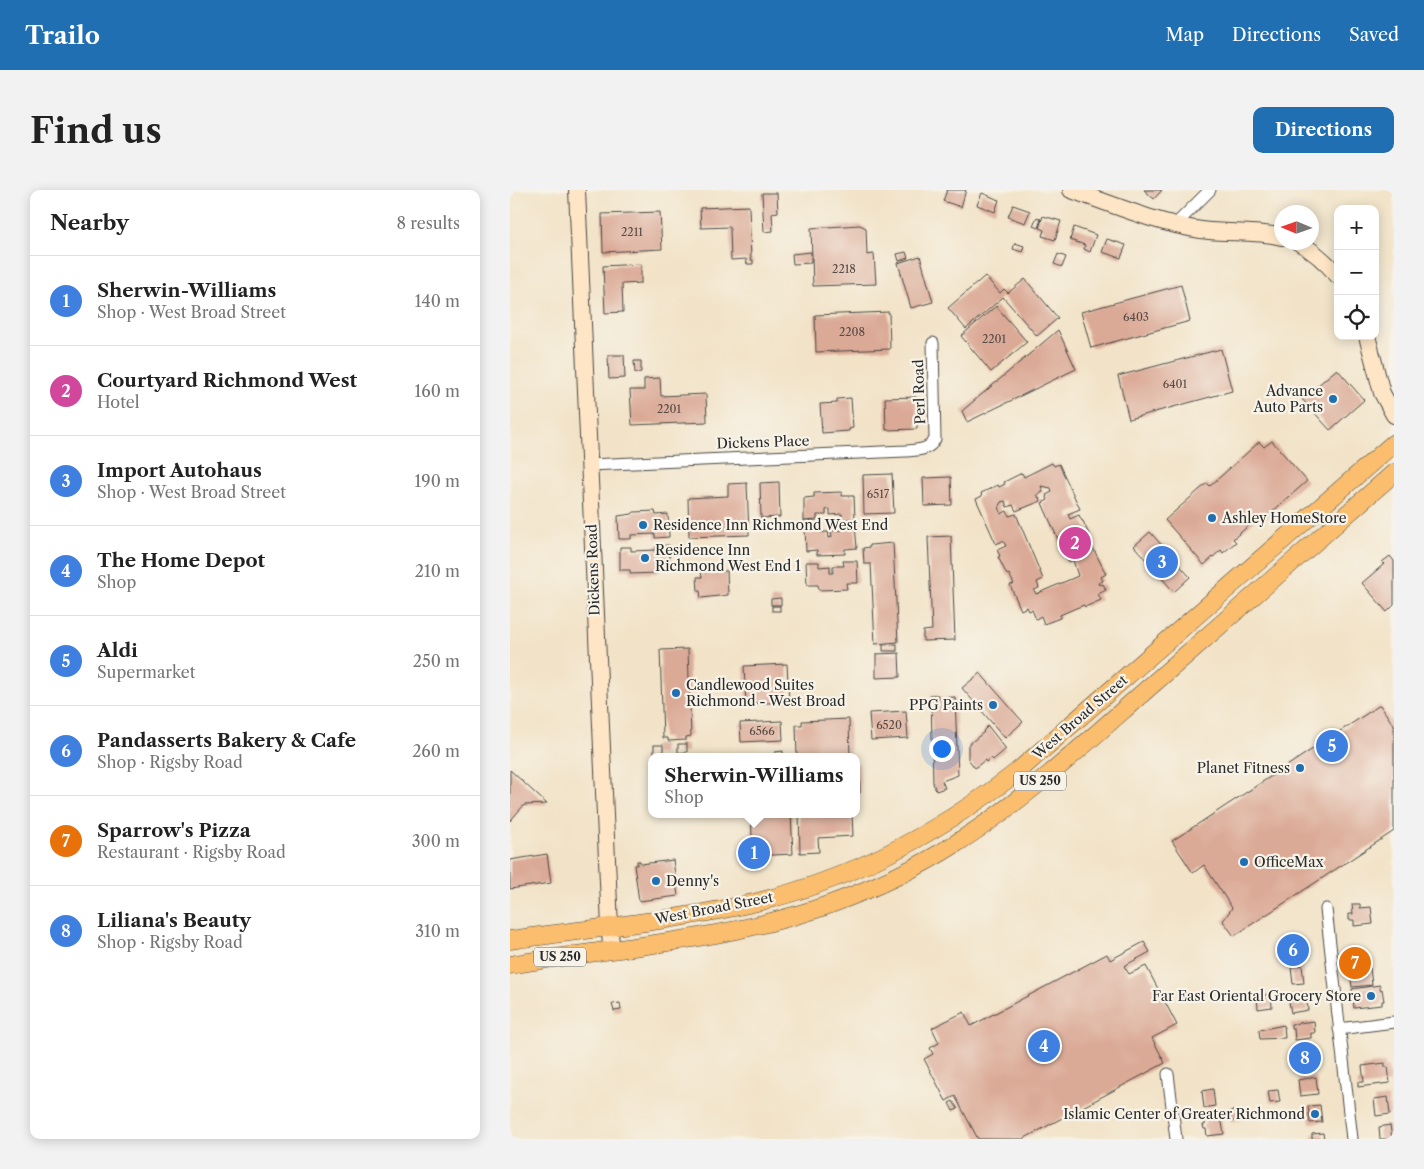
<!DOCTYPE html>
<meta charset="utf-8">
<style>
:root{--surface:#fff;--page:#f2f2f2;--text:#222;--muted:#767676;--line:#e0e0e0;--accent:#1f6fb2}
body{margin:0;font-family:"Libre Caslon Text",serif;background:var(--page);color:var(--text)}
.controls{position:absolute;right:15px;top:15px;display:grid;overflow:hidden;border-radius:10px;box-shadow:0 2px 12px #0003}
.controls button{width:45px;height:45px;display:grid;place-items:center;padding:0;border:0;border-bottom:1px solid var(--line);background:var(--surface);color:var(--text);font:25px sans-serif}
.compass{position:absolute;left:764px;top:15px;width:45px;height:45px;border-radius:50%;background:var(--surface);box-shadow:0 2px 12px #0003;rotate:272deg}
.you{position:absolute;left:431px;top:558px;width:18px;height:18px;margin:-12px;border:4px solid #fff;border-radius:50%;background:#1a73e8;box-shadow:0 0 0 8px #1a73e833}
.badge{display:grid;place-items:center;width:32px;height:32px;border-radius:50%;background:var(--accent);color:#fff;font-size:16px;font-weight:700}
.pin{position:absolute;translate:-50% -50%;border:2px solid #fff;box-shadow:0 1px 5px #0006}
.popup{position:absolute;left:138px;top:563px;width:212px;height:65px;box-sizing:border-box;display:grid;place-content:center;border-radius:10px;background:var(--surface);filter:drop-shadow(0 1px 4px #0005);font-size:16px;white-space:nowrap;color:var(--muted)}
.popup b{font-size:19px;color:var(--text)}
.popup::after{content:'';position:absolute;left:50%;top:100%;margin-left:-10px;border:10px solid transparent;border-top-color:var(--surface)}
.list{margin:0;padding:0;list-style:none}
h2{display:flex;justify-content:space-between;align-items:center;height:65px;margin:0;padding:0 20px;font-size:21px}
h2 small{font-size:16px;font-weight:400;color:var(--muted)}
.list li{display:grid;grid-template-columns:32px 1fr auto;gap:15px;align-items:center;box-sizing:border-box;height:90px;padding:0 20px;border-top:1px solid var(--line)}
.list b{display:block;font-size:19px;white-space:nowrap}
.list p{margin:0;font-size:16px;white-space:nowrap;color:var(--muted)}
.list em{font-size:16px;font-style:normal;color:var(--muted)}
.icon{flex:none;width:28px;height:28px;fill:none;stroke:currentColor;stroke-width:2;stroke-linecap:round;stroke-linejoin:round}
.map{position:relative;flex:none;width:884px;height:949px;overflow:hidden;border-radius:10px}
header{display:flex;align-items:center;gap:30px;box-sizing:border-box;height:70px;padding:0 25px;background:var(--accent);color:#fff}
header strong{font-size:24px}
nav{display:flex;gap:28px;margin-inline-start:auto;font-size:18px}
.intro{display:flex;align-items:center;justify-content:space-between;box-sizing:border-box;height:120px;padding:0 30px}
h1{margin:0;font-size:35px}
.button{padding:12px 22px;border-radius:10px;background:var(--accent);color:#fff;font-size:18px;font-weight:700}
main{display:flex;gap:30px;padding:0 30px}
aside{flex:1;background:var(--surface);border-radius:10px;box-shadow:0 2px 12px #0003}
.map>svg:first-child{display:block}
.building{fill:#dbaa97;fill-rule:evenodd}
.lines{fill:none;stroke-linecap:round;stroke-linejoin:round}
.street-casing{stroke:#494743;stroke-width:13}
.secondary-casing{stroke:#494743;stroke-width:18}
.primary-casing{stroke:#494743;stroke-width:19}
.street{stroke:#fff;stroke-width:11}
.secondary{stroke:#fde5c5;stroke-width:16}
.primary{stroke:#fabe6e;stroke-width:18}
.poi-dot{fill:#1f6fb2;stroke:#f7f3e8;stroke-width:2}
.labels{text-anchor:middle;stroke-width:4.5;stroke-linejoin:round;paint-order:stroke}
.number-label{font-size:11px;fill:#574b46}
.shield{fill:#f7f3e8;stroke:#686764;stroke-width:1}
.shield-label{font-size:12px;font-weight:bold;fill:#2b2b2b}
.poi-label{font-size:14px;fill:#2b2b2b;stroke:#f7f3e8;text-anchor:start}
.street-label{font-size:14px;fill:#2b2b2b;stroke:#f7f3e8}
</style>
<header>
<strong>Trailo</strong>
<nav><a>Map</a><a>Directions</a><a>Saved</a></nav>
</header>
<div class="intro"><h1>Find us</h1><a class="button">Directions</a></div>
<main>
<aside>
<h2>Nearby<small>8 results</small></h2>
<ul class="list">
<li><span class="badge" style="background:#3f7fe0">1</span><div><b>Sherwin-Williams</b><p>Shop · West Broad Street</p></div><em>140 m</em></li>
<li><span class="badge" style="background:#d1479c">2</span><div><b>Courtyard Richmond West</b><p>Hotel</p></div><em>160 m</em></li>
<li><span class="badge" style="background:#3f7fe0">3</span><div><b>Import Autohaus</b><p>Shop · West Broad Street</p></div><em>190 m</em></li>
<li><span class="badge" style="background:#3f7fe0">4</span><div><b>The Home Depot</b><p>Shop</p></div><em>210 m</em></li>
<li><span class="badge" style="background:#3f7fe0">5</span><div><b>Aldi</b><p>Supermarket</p></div><em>250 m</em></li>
<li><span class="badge" style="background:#3f7fe0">6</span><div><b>Pandasserts Bakery &amp; Cafe</b><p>Shop · Rigsby Road</p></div><em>260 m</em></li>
<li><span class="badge" style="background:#e8710a">7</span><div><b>Sparrow's Pizza</b><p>Restaurant · Rigsby Road</p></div><em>300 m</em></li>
<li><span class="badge" style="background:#3f7fe0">8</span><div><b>Liliana's Beauty</b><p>Shop · Rigsby Road</p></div><em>310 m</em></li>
</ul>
</aside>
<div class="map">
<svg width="884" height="949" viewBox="0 0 884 949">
<rect width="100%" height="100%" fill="#f7f3e8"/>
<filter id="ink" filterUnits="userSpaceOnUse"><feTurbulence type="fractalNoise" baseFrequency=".02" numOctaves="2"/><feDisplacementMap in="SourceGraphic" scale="10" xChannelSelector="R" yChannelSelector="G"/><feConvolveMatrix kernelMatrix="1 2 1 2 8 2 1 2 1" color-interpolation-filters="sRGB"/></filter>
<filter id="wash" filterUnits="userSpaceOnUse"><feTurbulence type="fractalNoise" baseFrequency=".0096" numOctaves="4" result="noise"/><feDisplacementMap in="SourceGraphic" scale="20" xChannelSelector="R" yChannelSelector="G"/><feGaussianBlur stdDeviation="1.12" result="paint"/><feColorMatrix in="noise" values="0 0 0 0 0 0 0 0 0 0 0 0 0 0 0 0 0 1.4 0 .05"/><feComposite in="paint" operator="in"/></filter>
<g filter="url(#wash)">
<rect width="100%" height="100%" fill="#f2e3c8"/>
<g id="blocks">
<!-- building -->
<g class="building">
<path d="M437 0H456L451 17 433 11Z"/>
<path d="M634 0H652L644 9Z"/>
<path d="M252 3H267L268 22 262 23 263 41 254 42Z"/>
<path d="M472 3 489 10 485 22 467 15Z"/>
<path d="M503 15 520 21 515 33 498 27Z"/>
<path d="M239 16 241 70H243V74H237L236 69 221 70 220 37 191 38 190 18Z"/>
<path d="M150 22 152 59 93 62 92 24Z"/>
<path d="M533 26 551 31 545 50 532 46 534 40 529 38Z"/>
<path d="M527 27 531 29 528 38 523 36Z"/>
<path d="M350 35 356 38 357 65 364 64 366 94 303 96 301 38Z"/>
<path d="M564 37 586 45 580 62 574 59 575 55 560 50Z"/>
<path d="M597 49 616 55 611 68 592 62Z"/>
<path d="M505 53 514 56 512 62 503 59Z"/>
<path d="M301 62V73L283 74 282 64Z"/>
<path d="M396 62 398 68 389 71 387 64Z"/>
<path d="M548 64 556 67 552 77 544 74Z"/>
<path d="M410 66 423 112 401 118 388 73Z"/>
<path d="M131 74V93L112 94 113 122 95 123 93 76Z"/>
<path d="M475 86 490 103 494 99 498 103 515 89 548 128 527 146 493 107 456 139 438 118Z"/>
<path d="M671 95 680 131 581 158 571 122Z"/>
<path d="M486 116 517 152 481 182 451 146Z"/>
<path d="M379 122 380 159 306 162 305 125Z"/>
<path d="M548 140 566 179 457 232 452 221Z"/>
<path d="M711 159 722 201 619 229 608 186Z"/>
<path d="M98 165H114L115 188 99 189Z"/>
<path d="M124 171H131V182L125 183Z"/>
<path d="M827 179 854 210 820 240 792 209Z"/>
<path d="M150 188 151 206 196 204 197 232 122 235 120 200H134V189Z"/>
<path d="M406 207 407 239 376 240 375 208Z"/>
<path d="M341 208 343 238 339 239V241L312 243 310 214 327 213V209Z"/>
<path d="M762 251 797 291 753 330 750 326 723 349 726 352 713 363 711 360 694 375 655 330 697 293 700 296 749 252 754 257Z"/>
<path d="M542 273 544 276 549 274 570 319 558 324 560 329 569 325 572 331H573L581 349 579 350 596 384 591 387 593 391 588 393 589 395 593 394 596 400 588 404 591 410 575 417 574 415 566 418 550 425V428L534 434 531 426 526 429 522 420 519 421 517 417 511 420 500 395 504 394 499 384 497 385 488 367 490 366 487 360 496 356 493 351 486 354 466 309 472 306 471 303 488 295 489 297 495 294 494 292 512 283 514 287ZM531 296 541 298 542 302 536 305 538 310 532 313 558 372 563 370 568 386 526 404 524 400 529 398 527 392 533 389 506 324 499 326 497 321 491 324 489 316 491 312 495 311 497 317 503 315 506 321 531 311 527 305 533 302Z"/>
<path d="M382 284 384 323 354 324 353 285Z"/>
<path d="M441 287 442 315 414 316 413 288Z"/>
<path d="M269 292 270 327 251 328 250 293Z"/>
<path d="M237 293 239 345 179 347 178 308 218 306V294Z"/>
<path d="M332 302V306H344L345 329H332V324L320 325V319L316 320V325H307V330L294 331V308L304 307V303Z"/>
<path d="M145 321 146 325 158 324 159 347 145 348V344L121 345V349H109L108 326 122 324 124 322Z"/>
<path d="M345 335 347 358 335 359V364L307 365V360L296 361 295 338 308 337V342H318L319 348 322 347 321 341 333 340 332 336Z"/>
<path d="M640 342 680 387 664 402 624 356Z"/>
<path d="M441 346 445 450 413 451V441L422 440 418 347Z"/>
<path d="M383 353 388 452 365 454 361 374H354L353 358 360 357V355Z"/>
<path d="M159 355 160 376 158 378H149L148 383 120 384V380H110V357H121V361L146 360V356Z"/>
<path d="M880 366 884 371V415L877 422 852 393 874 374 872 372Z"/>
<path d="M333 371H347L348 393H336L337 399 309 400 308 395H297L296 372H309V377L320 376V383H323V376H334Z"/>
<path d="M217 381 218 405 191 408 190 401H188L187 387H192L191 382Z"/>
<path d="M271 408V415H261V409Z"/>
<rect x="262" y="416" width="8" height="5"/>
<path d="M387 454V461H373V455Z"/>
<path d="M178 459 181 546 176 547V550L158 551V548H153L150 460Z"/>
<path d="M389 463 390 487 366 488V464Z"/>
<path d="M277 474 279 512 236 514 234 476Z"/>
<path d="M470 483 513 532 495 548 452 498Z"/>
<path d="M421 505H428V508L445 507 448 585 432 591 435 598 426 601 423 593Z"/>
<path d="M870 515 884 536V641L724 746 713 731 722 718 694 675 683 683 662 651Z"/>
<path d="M396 521 398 548 361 550 359 523Z"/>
<path d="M339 529 340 567H287L286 535H292V531Z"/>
<path d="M272 531 273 550 231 552 230 533Z"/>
<path d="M478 536 496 559 483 570 481 568 476 572 475 570 465 578 458 569V555L474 542 473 541Z"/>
<path d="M168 554H177V562L168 563Z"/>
<rect x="144" y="555" width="9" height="9"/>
<path d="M273 561V567H265V562Z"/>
<path d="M346 574H349L350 603H346Z"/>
<path d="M0 580 37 614 14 615 0 631Z"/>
<path d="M241 624H281L283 664 243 666Z"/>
<path d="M289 624H342L343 646 308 648 309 662 290 663Z"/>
<path d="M37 664 41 693 0 699V670Z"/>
<path d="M163 670 168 706 129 711 124 675H127V671H130L131 674Z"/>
<path d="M842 714H850V718L861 717 863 734 844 736V730H839V724H843Z"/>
<path d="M790 747 792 768 770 771 769 760H774L773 749Z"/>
<path d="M634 752 640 762 614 776 619 784 636 776 667 835 642 848 655 873 513 949H468L445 906 436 911 414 869 423 864 420 858 429 853 422 838 454 822 461 836 597 764 600 770Z"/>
<path d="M849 765 851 779 860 778 862 795 842 797 838 766Z"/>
<path d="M792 775 794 793 783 794 781 777Z"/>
<path d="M870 795V800L872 799 874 811H872V815L844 818 842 799Z"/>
<path d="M796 803 798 820 781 823 778 806Z"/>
<path d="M761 804 762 817 748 819 747 806Z"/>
<path d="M110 813 111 820 104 821 102 814Z"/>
<path d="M804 831 805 843H801V848L785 850 784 839H781V834Z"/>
<path d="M774 835 775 848 750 849 749 840Z"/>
<path d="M803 859 805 876 793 878V875L787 876 785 861Z"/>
<path d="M875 873V877H878L880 893 848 897V892H854L852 876Z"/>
<path d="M806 887 808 904 790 906 788 890Z"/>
<path d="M703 899 705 916 694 918 692 901Z"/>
<path d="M768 900 770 912 760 913 758 901Z"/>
<path d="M878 907 880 924 866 926 864 909Z"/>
<path d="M443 911 448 919 443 921 439 913Z"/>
<path d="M810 915 812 932 800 933 798 916Z"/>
<path d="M730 920 731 930 721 931 720 921Z"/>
<path d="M711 927 714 944 697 946 696 939H694L693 935H695V929Z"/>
<path d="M880 935 882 949H870L869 937Z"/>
<path d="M813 943 814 949H802V944Z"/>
</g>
</g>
</g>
<g filter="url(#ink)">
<use href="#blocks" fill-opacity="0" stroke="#494743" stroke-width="1"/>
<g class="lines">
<defs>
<g id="street">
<path d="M665 35 700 0"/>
<path d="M79 275 395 261C406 260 419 261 425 249L423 153"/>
<path d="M816 719 842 949"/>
<path d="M829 839 884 832"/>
<path d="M658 884 666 949"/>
</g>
<g id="secondary">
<path d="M67 0 101 759"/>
<path d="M561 0C604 15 646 33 691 40 716 44 747 40 772 47"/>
<path d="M788 52C804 61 817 73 828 86"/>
<path d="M857 146 872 203 884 225"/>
</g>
<g id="primary">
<path d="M0 750C76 739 154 732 229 716 332 695 424 646 507 582L884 253"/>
<path d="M0 775C106 757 216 751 318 715 362 699 406 679 445 654 517 609 580 549 644 493 724 423 804 353 884 283"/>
</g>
</defs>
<!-- street casing -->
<use href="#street" class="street-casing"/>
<!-- secondary casing -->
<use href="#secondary" class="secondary-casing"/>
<!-- primary casing -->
<use href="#primary" class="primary-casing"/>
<!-- street -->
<use href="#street" class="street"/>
<!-- secondary -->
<use href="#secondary" class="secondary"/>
<!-- primary -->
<use href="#primary" class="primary"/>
</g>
</g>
<!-- markers -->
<g class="poi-dot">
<circle cx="823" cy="209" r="5"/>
<circle cx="702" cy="328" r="5"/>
<circle cx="133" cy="335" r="5"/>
<circle cx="135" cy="368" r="5"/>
<circle cx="166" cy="503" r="5"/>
<circle cx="483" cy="515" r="5"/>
<circle cx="790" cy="578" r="5"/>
<circle cx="734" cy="672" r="5"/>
<circle cx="146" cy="691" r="5"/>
<circle cx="861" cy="806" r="5"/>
<circle cx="805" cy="924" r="5"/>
</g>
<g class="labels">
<!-- number labels -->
<g class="number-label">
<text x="122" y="46">2211</text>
<text x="334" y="83">2218</text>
<text x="626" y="131">6403</text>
<text x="342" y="146">2208</text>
<text x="484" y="153">2201</text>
<text x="665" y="198">6401</text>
<text x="159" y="223">2201</text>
<text x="368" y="308">6517</text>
<text x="379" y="539">6520</text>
<text x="252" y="545">6566</text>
</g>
<!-- shield labels -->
<g class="shield">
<rect x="504" y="581.5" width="52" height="19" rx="4"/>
<rect x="24" y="757.5" width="52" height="19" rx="4"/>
</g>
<g class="shield-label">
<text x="530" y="595">US 250</text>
<text x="50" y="771">US 250</text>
</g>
<!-- poi labels -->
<g class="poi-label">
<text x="813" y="206" text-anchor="end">Advance<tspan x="813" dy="16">Auto Parts</tspan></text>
<text x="712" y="333">Ashley HomeStore</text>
<text x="143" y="340">Residence Inn Richmond West End</text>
<text x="145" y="365">Residence Inn<tspan x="145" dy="16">Richmond West End 1</tspan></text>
<text x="176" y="500">Candlewood Suites<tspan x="176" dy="16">Richmond - West Broad</tspan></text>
<text x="473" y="520" text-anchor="end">PPG Paints</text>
<text x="780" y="583" text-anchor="end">Planet Fitness</text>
<text x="744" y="677">OfficeMax</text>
<text x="156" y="696">Denny's</text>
<text x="851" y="811" text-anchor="end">Far East Oriental Grocery Store</text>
<text x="795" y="929" text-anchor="end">Islamic Center of Greater Richmond</text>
</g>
<!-- street labels -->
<g class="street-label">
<text transform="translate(409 202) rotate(-92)" y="5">Perl Road</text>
<text transform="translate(253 252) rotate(-2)" y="5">Dickens Place</text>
<text transform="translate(83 380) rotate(-92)" y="5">Dickens Road</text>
<text transform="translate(570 527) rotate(-41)" y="5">West Broad Street</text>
<text transform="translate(204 718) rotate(-11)" y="5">West Broad Street</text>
</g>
</g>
</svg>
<div class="controls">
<button>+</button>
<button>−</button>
<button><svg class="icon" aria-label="locate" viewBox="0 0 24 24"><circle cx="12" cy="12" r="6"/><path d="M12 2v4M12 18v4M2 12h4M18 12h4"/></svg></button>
</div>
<svg class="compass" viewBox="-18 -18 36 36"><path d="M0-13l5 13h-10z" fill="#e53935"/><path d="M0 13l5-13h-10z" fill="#767676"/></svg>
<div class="you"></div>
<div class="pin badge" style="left:244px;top:663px;background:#3f7fe0">1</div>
<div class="popup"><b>Sherwin-Williams</b>Shop</div>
<div class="pin badge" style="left:565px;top:353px;background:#d1479c">2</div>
<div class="pin badge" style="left:652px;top:372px;background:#3f7fe0">3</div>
<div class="pin badge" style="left:534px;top:856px;background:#3f7fe0">4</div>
<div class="pin badge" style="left:822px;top:556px;background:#3f7fe0">5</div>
<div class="pin badge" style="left:783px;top:760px;background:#3f7fe0">6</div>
<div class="pin badge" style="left:845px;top:773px;background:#e8710a">7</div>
<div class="pin badge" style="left:795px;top:868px;background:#3f7fe0">8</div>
</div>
</main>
